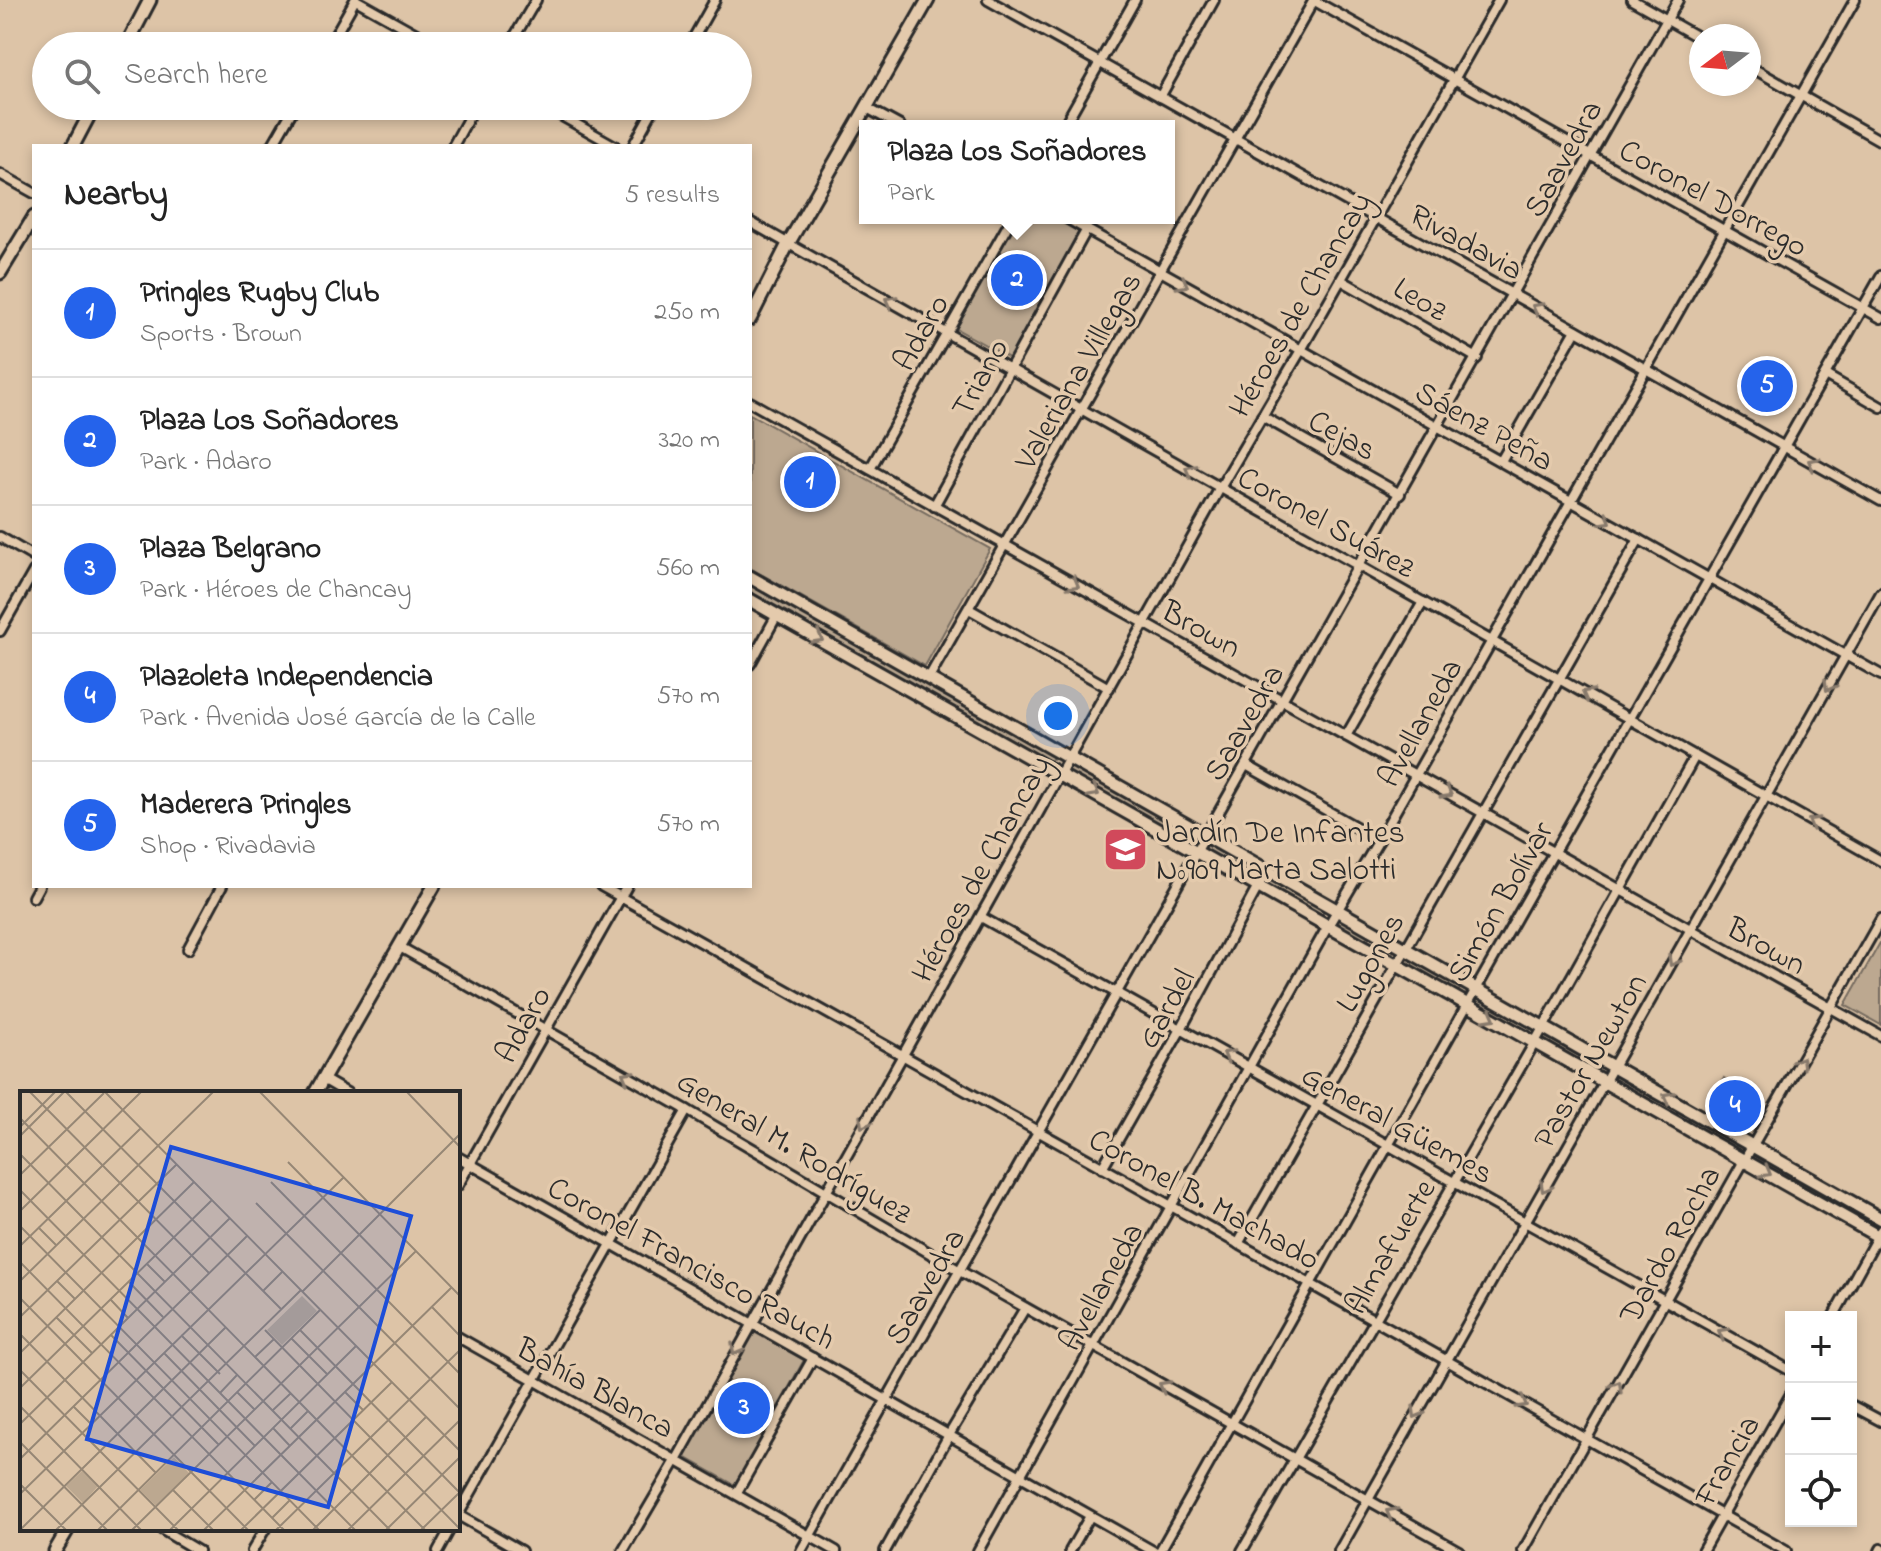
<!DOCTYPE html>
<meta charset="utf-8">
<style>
:root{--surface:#fff;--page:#f2f2f2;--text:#222;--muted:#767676;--line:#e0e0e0;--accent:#2563eb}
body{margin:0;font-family:"Indie Flower",sans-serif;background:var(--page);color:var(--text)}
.controls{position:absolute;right:24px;bottom:24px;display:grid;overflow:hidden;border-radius:0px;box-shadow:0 4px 12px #0003}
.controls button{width:72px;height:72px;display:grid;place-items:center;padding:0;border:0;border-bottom:2px solid var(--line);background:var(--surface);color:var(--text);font:40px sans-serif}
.compass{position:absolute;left:1689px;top:24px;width:72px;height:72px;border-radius:50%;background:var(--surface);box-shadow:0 4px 12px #0003;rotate:254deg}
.you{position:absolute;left:1058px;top:716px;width:28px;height:28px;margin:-20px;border:6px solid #fff;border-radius:50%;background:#1a73e8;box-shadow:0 0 0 12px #1a73e833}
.badge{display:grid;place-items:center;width:52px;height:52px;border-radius:50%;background:var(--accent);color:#fff;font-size:26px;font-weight:700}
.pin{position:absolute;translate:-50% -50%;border:4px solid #fff;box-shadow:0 2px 8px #0006}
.popup{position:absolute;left:859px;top:120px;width:316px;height:104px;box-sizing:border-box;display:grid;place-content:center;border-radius:0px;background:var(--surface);filter:drop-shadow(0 2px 6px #0005);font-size:26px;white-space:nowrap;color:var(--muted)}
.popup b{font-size:30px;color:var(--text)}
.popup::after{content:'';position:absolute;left:50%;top:100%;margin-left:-16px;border:16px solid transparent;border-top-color:var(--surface)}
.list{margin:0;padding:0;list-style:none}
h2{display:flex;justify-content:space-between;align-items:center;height:104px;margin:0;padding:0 32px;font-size:34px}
h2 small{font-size:26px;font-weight:400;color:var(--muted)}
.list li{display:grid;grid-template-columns:52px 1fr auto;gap:24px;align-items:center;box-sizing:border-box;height:128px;padding:0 32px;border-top:2px solid var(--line)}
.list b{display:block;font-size:30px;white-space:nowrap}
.list p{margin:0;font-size:26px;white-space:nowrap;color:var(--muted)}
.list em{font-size:26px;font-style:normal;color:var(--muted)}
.icon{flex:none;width:44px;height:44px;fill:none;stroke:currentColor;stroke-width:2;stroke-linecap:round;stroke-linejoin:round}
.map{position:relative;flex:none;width:1881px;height:1551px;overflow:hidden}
.search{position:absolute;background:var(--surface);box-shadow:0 4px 12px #0003;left:32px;top:32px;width:720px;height:88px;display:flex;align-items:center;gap:20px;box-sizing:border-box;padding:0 28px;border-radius:44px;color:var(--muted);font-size:30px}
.panel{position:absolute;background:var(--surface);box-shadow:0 4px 12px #0003;left:32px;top:144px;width:720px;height:744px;border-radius:0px}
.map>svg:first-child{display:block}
.green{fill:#bca890;stroke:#746a5e;stroke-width:2}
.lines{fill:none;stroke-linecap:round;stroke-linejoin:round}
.street-casing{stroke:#2b2b2b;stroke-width:14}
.secondary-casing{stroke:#2b2b2b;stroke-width:17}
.street{stroke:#e4caac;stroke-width:8}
.secondary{stroke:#e4caac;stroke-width:11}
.oneway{stroke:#887a6c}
.labels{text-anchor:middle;stroke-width:7;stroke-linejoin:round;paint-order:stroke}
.street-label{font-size:32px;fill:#2b2b2b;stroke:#e4caac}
.poi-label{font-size:32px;fill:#2b2b2b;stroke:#e4caac;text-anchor:start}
.inset-road{fill:none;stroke:#968775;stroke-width:2}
.view{fill:#1d4ed8;fill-opacity:0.15;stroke:#1d4ed8;stroke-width:4}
.inset-edge{fill:none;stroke:#2b2b2b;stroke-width:4}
</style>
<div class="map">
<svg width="1881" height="1551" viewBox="0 0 1881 1551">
<rect width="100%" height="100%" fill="#ddc4a7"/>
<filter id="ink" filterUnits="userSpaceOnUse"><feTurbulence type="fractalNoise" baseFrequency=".0125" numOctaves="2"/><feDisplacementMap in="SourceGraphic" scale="16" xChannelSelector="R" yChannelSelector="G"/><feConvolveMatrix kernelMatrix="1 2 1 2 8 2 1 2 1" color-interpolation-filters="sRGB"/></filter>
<g filter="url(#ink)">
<!-- green -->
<g class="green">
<path d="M1017 218H1055L1079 232 1009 358 955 328Z"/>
<path d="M750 414 990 549 925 666 750 568Z"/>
<path d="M750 583 1054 756 1049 763 750 593Z"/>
<path d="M1071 765 1190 831 1185 839 1066 772Z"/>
<path d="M1206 841 1260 871 1256 879 1202 849Z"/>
<path d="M1271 879 1325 909 1320 917 1266 886Z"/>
<path d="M1341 918 1395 948 1391 956 1337 926Z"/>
<path d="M1881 941V1025L1845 1005Z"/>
<path d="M1407 956 1461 987 1457 994 1403 964Z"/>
<path d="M1478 996 1532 1026 1528 1034 1474 1003Z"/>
<path d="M1546 1034 1600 1064 1596 1072 1542 1042Z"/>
<path d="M1617 1073 1738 1142 1734 1150 1613 1080Z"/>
<path d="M1724 1078 1764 1102 1747 1133 1706 1110Z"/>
<path d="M1754 1151 1875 1220 1871 1228 1750 1158Z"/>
<path d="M752 1331 804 1360 735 1485 683 1456Z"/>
</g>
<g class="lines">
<defs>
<g id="street">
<path d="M356 0 438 46"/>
<path d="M988 0 1881 501"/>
<path d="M1313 0 1881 318"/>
<path d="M1632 0 1701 39"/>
<path d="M329 46 355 0"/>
<path d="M509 46 536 0"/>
<path d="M689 46 715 0"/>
<path d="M1749 66 1881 141"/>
<path d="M1160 97 1214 0"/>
<path d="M544 106 615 146"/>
<path d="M867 108 900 126"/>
<path d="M1064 126 1135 0"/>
<path d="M272 146 295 106"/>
<path d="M453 146 475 106"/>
<path d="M633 146 655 106"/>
<path d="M0 174 34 193"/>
<path d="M1066 218 1881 675"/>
<path d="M750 222 1881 861"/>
<path d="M1341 280 1477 358"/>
<path d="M1825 375 1881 407"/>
<path d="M750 402 1881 1036"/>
<path d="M1262 416 1400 494"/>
<path d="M1501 461 1576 330"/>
<path d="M870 469 1012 218"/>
<path d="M934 506 1087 229"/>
<path d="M0 537 34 557"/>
<path d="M969 609 1109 688"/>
<path d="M0 631 34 571"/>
<path d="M750 664 777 615"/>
<path d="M928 679 1314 0"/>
<path d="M1346 736 1423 602"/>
<path d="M1246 765 1379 840"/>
<path d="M601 886 1786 1551"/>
<path d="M33 897 39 886"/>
<path d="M981 917 1791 1371"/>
<path d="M400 947 687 1110 960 1271 1459 1551"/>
<path d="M188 949 222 886"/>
<path d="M323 1079 347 1093"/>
<path d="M458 1157 1153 1551"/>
<path d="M1102 1168 1181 1029 1267 870"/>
<path d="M458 1185 627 886"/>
<path d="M1238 1244 1639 539"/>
<path d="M1833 1317 1881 1230"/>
<path d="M458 1337 836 1551"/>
<path d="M1851 1405 1881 1421"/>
<path d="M736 1494 813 1358"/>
<path d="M458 1515 687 1110"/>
<path d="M458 1515 521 1551"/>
<path d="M161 1529 198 1551"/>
<path d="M252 1551 265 1529"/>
<path d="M438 1551 450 1529"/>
<path d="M623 1551 677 1459 1220 488 1301 350 1499 0"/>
<path d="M801 1551 1678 0"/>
<path d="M885 1551 949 1435 1025 1308"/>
<path d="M978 1551 1328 926 1379 840 1855 0"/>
<path d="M1070 1551 1090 1516"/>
<path d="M1160 1551 1467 1005 1881 276"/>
<path d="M1242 1551 1535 1042 1695 756"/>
<path d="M1339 1551 1881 593"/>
<path d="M1523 1551 1881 919"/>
<path d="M1702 1551 1791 1394"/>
<path d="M1880 1551 1881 1549"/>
</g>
<g id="secondary">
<path d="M126 46 150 0"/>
<path d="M73 146 94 106"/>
<path d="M0 273 34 217"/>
<path d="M750 319 788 244 928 0"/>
<path d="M750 577 1881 1219"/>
<path d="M750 600 1881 1238"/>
<path d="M315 1093 434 886"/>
<path d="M55 1551 68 1529"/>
</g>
</defs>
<!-- street casing -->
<use href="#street" class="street-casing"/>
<!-- secondary casing -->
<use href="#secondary" class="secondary-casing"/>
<!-- street -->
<use href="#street" class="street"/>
<!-- secondary -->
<use href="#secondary" class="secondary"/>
</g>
<!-- one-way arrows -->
<defs><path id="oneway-chevron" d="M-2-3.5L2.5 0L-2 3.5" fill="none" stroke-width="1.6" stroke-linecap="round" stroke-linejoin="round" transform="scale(2)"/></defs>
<g class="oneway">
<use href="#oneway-chevron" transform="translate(1183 284) rotate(29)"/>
<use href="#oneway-chevron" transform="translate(890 301) rotate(-151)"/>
<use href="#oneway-chevron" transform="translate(1537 308) rotate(-151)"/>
<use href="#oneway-chevron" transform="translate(1813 463) rotate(-151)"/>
<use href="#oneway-chevron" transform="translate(1190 470) rotate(-151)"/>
<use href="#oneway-chevron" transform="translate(1606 520) rotate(29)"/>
<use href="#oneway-chevron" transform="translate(1074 584) rotate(29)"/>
<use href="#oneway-chevron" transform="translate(818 638) rotate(29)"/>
<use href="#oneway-chevron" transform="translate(1829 686) rotate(119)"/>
<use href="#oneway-chevron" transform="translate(1587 694) rotate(-151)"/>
<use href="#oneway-chevron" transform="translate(1094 792) rotate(29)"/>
<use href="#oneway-chevron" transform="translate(1447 793) rotate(29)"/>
<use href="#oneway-chevron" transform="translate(1813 822) rotate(-151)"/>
<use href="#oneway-chevron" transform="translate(1673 961) rotate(120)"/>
<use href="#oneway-chevron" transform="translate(1490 1017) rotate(29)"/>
<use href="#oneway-chevron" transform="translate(1228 1055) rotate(-151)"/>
<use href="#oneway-chevron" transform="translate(1800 1062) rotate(-60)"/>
<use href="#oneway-chevron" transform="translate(627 1076) rotate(-151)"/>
<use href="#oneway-chevron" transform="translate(1668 1097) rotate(-151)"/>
<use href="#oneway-chevron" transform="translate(864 1123) rotate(119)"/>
<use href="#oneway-chevron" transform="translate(1766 1172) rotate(30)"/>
<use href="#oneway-chevron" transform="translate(1545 1187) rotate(119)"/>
<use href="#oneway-chevron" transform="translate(1723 1333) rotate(-151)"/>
<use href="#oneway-chevron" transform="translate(736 1350) rotate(119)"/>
<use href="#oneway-chevron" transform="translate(1164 1386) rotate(-151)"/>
<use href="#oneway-chevron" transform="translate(1617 1386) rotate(-60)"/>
<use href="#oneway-chevron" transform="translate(1522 1403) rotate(29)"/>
<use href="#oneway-chevron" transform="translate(1417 1413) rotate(120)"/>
<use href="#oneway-chevron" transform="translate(1391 1513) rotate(-151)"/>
</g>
</g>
<!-- icons -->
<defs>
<symbol id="school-square" viewBox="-11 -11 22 22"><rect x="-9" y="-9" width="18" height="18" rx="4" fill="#d1495b" stroke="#e4caac"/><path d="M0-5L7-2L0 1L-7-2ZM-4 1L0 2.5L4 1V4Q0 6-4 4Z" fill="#fff"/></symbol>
</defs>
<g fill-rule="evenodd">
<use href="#school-square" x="1100" y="824" width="51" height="51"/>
</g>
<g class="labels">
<!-- street labels -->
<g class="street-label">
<text transform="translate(1562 158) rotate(-61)" y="11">Saavedra</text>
<text transform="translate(1714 197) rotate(29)" y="11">Coronel Dorrego</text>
<text transform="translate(1467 241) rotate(29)" y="11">Rivadavia</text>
<text transform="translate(1421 298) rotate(30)" y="11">Leoz</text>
<text transform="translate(1299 304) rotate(-60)" y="11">Héroes de Chancay</text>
<text transform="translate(920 332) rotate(-61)" y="11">Adaro</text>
<text transform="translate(1077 370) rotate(-60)" y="11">Valeriana Villegas</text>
<text transform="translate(979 377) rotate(-61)" y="11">Triano</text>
<text transform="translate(1485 425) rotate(29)" y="11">Sáenz Peña</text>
<text transform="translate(1343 434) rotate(29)" y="11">Cejas</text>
<text transform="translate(1327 521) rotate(29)" y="11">Coronel Suárez</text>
<text transform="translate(1202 628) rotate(29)" y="11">Brown</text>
<text transform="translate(1243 722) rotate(-60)" y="11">Saavedra</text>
<text transform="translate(1419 722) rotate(-61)" y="11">Avellaneda</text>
<text transform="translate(980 868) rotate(-61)" y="11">Héroes de Chancay</text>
<text transform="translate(1499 901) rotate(-60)" y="11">Simón Bolívar</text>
<text transform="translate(1767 945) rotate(29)" y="11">Brown</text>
<text transform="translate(1369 962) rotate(-61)" y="11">Lugones</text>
<text transform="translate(1165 1008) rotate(-61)" y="11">Gardel</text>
<text transform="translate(522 1024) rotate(-61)" y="11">Adaro</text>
<text transform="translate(1589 1060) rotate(-60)" y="11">Pastor Newton</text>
<text transform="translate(1398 1123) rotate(29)" y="11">General Güemes</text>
<text transform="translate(795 1146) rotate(31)" y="11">General M. Rodríguez</text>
<text transform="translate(1205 1198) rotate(29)" y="11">Coronel B. Machado</text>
<text transform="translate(1669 1244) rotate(-61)" y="11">Dardo Rocha</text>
<text transform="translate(1389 1246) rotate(-60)" y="11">Almafuerte</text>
<text transform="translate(692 1262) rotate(29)" y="11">Coronel Francisco Rauch</text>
<text transform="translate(924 1286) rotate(-60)" y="11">Saavedra</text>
<text transform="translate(1100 1286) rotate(-61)" y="11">Avellaneda</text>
<text transform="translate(596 1387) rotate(29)" y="11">Bahía Blanca</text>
<text transform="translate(1726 1460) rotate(-60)" y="11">Francia</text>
</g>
<!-- poi labels -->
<g class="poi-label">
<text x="1156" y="842">Jardín De Infantes<tspan x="1156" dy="37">Nº909 Marta Salotti</tspan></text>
</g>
</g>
<!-- overview -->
<g transform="translate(20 1091)">
<rect width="440" height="440" fill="#ddc4a7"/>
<path d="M282 205 297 220 262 254 247 239ZM154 366 169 382 136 415 120 399ZM62 380 78 395 63 412 46 395Z" fill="#bca890"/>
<path class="inset-road" d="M10 1 189 182M46 1 261 218M85 1 440 360M240 1 440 205M387 1 440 56M0 27 405 439M0 36 35 1M0 45 44 1M0 63 370 439M268 71 375 180M0 84 84 2M251 91 440 283M0 99 335 439M236 112 440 318M0 120 121 1M0 135 299 439M18 136 37 155M0 155 121 37M0 171 264 439M127 173 145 191M0 190 193 1M37 190 55 208M109 191 143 226M243 200 262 181M282 201 440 43M0 207 228 439M91 209 108 227M412 216 440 245M0 226 156 74M37 227 72 262M245 239 440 438M280 239 440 402M0 243 136 382M91 244 199 354M161 244 200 283M271 247 307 283M0 262 174 91M144 262 235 355M235 266 254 248M0 279 158 439M0 297 192 109M217 301 235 319M325 301 343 319M200 302 217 284M0 315 121 439M53 315 71 333M252 320 271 302M0 333 210 127M253 337 270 355M270 338 288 320M0 351 87 439M0 368 227 145M0 393 46 439M153 399 193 439M0 403 324 86M234 409 252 391M252 427 270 409M0 439 206 236M36 439 281 199M78 439 300 219M112 439 396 160M150 439 336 255M184 439 431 197M221 439 372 291M256 439 440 259M293 439 406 326M328 439 440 329M366 439 440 366M401 439 439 402"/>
<path class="view" d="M151 56 391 125 308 416 67 348Z"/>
<rect width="440" height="440" class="inset-edge"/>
</g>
</svg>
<div class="controls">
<button>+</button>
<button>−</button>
<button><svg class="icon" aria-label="locate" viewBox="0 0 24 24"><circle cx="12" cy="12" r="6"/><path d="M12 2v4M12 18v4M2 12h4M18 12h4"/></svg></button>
</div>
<svg class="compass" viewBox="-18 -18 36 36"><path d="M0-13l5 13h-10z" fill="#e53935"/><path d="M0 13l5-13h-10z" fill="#767676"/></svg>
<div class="you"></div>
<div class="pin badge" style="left:810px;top:482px">1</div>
<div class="pin badge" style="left:1017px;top:280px">2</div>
<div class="popup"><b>Plaza Los Soñadores</b>Park</div>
<div class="pin badge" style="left:744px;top:1408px">3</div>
<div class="pin badge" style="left:1735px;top:1106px">4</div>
<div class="pin badge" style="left:1767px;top:386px">5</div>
<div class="search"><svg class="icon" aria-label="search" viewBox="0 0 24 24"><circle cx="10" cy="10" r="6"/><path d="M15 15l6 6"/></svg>Search here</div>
<section class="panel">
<h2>Nearby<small>5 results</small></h2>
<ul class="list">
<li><span class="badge">1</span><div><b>Pringles Rugby Club</b><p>Sports · Brown</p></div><em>250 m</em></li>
<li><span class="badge">2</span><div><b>Plaza Los Soñadores</b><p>Park · Adaro</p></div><em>320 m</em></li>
<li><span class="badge">3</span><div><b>Plaza Belgrano</b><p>Park · Héroes de Chancay</p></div><em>560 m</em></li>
<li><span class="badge">4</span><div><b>Plazoleta Independencia</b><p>Park · Avenida José García de la Calle</p></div><em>570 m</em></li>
<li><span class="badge">5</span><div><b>Maderera Pringles</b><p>Shop · Rivadavia</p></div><em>570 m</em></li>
</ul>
</section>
</div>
